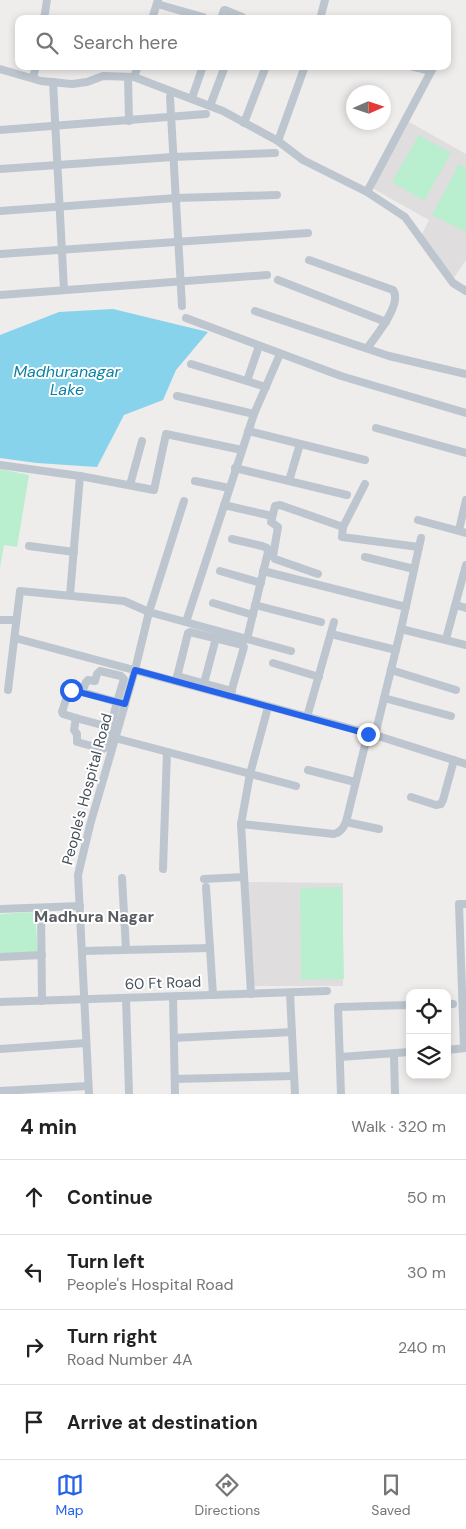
<!DOCTYPE html>
<meta charset="utf-8">
<style>
:root{--surface:#fff;--page:#f2f2f2;--text:#222;--muted:#767676;--line:#e0e0e0;--accent:#2563eb}
body{margin:0;font-family:"DM Sans",sans-serif;background:var(--page);color:var(--text)}
.controls{position:absolute;right:15px;bottom:15px;display:grid;overflow:hidden;border-radius:10px;box-shadow:0 2px 8px #0003}
.controls button{width:45px;height:45px;display:grid;place-items:center;padding:0;border:0;border-bottom:1px solid var(--line);background:var(--surface);color:var(--text);font:25px sans-serif}
.compass{position:absolute;left:346px;top:85px;width:45px;height:45px;border-radius:50%;background:var(--surface);box-shadow:0 2px 8px #0003;rotate:87deg}
.stop{position:absolute;width:15px;height:15px;margin:-11px;border:4px solid #2563eb;border-radius:50%;background:#fff}
.stop.end{background:#2563eb;border-color:#fff;box-shadow:0 1px 5px #0008}
.list{margin:0;padding:0;list-style:none}
h2{display:flex;justify-content:space-between;align-items:center;height:65px;margin:0;padding:0 20px;font-size:21px}
h2 small{font-size:16px;font-weight:400;color:var(--muted)}
.list li{display:grid;grid-template-columns:32px 1fr auto;gap:15px;align-items:center;box-sizing:border-box;height:75px;padding:0 20px;border-top:1px solid var(--line)}
.list b{display:block;font-size:19px;white-space:nowrap}
.list p{margin:0;font-size:16px;white-space:nowrap;color:var(--muted)}
.list em{font-size:16px;font-style:normal;color:var(--muted)}
.icon{flex:none;width:28px;height:28px;fill:none;stroke:currentColor;stroke-width:2;stroke-linecap:round;stroke-linejoin:round}
.map{position:relative;flex:none;width:466px;height:1094px;overflow:hidden}
.search{position:absolute;background:var(--surface);box-shadow:0 2px 8px #0003;left:15px;right:15px;top:15px;height:55px;display:flex;align-items:center;gap:12px;box-sizing:border-box;padding:0 18px;border-radius:10px;color:var(--muted);font-size:19px}
.sheet{height:365px;background:var(--surface)}
nav{display:flex;justify-content:space-around;align-items:center;box-sizing:border-box;height:70px;border-top:1px solid var(--line);background:var(--surface);font-size:14px;color:var(--muted)}
nav a{display:grid;justify-items:center;gap:2px}
nav .on{color:var(--accent)}
.map>svg:first-child{display:block}
.education{fill:#e0ddde}
.green{fill:#b9eecf}
.water{fill:#86d3eb}
.lines{fill:none;stroke-linecap:round;stroke-linejoin:round}
.street{stroke:#bdc6cf;stroke-width:8}
.route{stroke:#2563eb;stroke-width:6}
.labels{text-anchor:middle;stroke-width:4;stroke-linejoin:round;paint-order:stroke}
.street-label{font-size:15px;fill:#454f59;stroke:#fff}
.water-label{font-size:16px;font-style:italic;fill:#0c80a5;stroke:#fff}
.neighbourhood-label{font-size:16px;font-weight:bold;fill:#595c61;stroke:#fff}
</style>
<div class="map">
<svg width="466" height="1094" viewBox="0 0 466 1094">
<rect width="100%" height="100%" fill="#efecec"/>
<!-- education -->
<g class="education">
<path d="M409 122 466 154V260L453 279 421 236 429 220 372 188Z"/>
<path d="M246 882 343 883V986H251Z"/>
</g>
<!-- green -->
<g class="green">
<path d="M419 135 451 153 424 201 392 182Z"/>
<path d="M459 164 466 168V232L432 215Z"/>
<path d="M0 469 29 475 17 547 4 545 0 568Z"/>
<path d="M342 887 344 979 301 980 300 888Z"/>
<path d="M35 912 38 952 0 954V914Z"/>
</g>
<!-- water -->
<path class="water" d="M113 309 208 332 176 370 163 400 124 415 97 467 37 463 0 458V335L59 312Z"/>
<g class="lines">
<!-- street -->
<g class="street">
<path d="M157 4 203 17"/>
<path d="M44 19 47 0"/>
<path d="M152 19 158 0"/>
<path d="M221 19 224 10H225L242 17 243 19"/>
<path d="M320 19 325 0"/>
<path d="M410 66 431 71"/>
<path d="M0 69 41 81 72 84 87 82 103 76 134 77 223 111 278 141 303 160 367 192 405 217 453 283 466 291"/>
<path d="M128 77 129 121"/>
<path d="M134 77 138 66"/>
<path d="M33 78 36 66"/>
<path d="M53 82 64 290"/>
<path d="M170 97 182 306"/>
<path d="M192 98 203 66"/>
<path d="M210 106 225 66"/>
<path d="M244 123 266 66"/>
<path d="M0 130 206 114"/>
<path d="M278 141 305 66"/>
<path d="M0 169 173 157 275 153"/>
<path d="M367 192 434 66"/>
<path d="M0 211 176 198 277 195"/>
<path d="M0 254 308 233"/>
<path d="M309 260 393 290C403 303 376 336 368 347"/>
<path d="M278 280 386 322"/>
<path d="M0 295 267 275"/>
<path d="M255 311 389 356 466 374"/>
<path d="M186 318 341 376 466 413"/>
<path d="M191 364 266 387"/>
<path d="M247 381 259 346"/>
<path d="M177 396 254 414"/>
<path d="M376 428 466 453"/>
<path d="M248 431 365 460"/>
<path d="M0 465 80 476 154 490 166 434 242 450"/>
<path d="M235 468 347 495"/>
<path d="M195 481 229 488"/>
<path d="M289 481 300 444"/>
<path d="M365 484 343 527 342 537 419 547"/>
<path d="M130 485 142 441"/>
<path d="M224 505 272 516"/>
<path d="M418 520 466 533"/>
<path d="M459 530 466 500"/>
<path d="M232 539 262 546 267 548 268 552 247 639"/>
<path d="M29 546 74 552"/>
<path d="M365 557 414 569"/>
<path d="M220 571 261 583"/>
<path d="M263 571 406 607"/>
<path d="M318 574 275 559 273 556 278 527 271 522 275 506 280 505 343 527"/>
<path d="M70 595 80 476"/>
<path d="M213 603 253 615"/>
<path d="M255 605 321 622"/>
<path d="M456 605 466 608"/>
<path d="M0 620H16"/>
<path d="M186 622 254 414 280 354"/>
<path d="M401 629 466 645"/>
<path d="M331 634 396 650"/>
<path d="M15 638 375 735 466 764"/>
<path d="M446 639 466 565"/>
<path d="M273 663 319 677"/>
<path d="M391 670 456 690"/>
<path d="M177 676 232 691"/>
<path d="M176 681 188 633 190 632 243 645 244 647 230 696"/>
<path d="M203 687 216 638"/>
<path d="M8 690 20 591 124 601 149 612 291 651"/>
<path d="M82 692 117 702 105 748 103 749 77 742V734L74 730 76 718 63 714 62 712 69 690 82 692 86 682 88 680 95 681 97 674 100 671 121 676 124 679 117 702 125 704"/>
<path d="M384 698 451 716"/>
<path d="M307 717 334 622"/>
<path d="M76 718 113 728"/>
<path d="M375 735 401 629 421 538"/>
<path d="M115 738 296 786"/>
<path d="M308 770 355 782"/>
<path d="M411 797 436 805 441 804 443 800 454 760"/>
<path d="M346 822 379 829"/>
<path d="M241 824 334 834C341 832 343 828 346 822L368 733"/>
<path d="M163 869 167 752"/>
<path d="M122 878 126 949"/>
<path d="M204 879 243 877"/>
<path d="M206 887 213 995"/>
<path d="M41 908 42 1001"/>
<path d="M0 909 80 906"/>
<path d="M82 951 210 948"/>
<path d="M0 957 42 955"/>
<path d="M290 993 295 1094"/>
<path d="M251 994 241 824 250 774 268 707"/>
<path d="M173 997 175 1094"/>
<path d="M126 998 129 1094"/>
<path d="M0 1002 327 991"/>
<path d="M447 1004H453"/>
<path d="M174 1038 292 1032"/>
<path d="M464 1048 459 904H466"/>
<path d="M0 1049 86 1043"/>
<path d="M447 1050 466 1048"/>
<path d="M394 1054 395 1094"/>
<path d="M340 1057 410 1052"/>
<path d="M175 1079 294 1076"/>
<path d="M0 1091 88 1086"/>
<path d="M89 1094 78 875 90 825 135 670 149 612 184 501"/>
<path d="M341 1094 338 1007 410 1005"/>
</g>
</g>
<g class="lines">
<!-- route -->
<path class="route" d="M71 690 125 704 135 670 368 734"/>
</g>
<g class="labels">
<!-- street labels -->
<g class="street-label">
<text transform="translate(87 789) rotate(-75)" y="5">People's Hospital Road</text>
<text transform="translate(163 983) rotate(-2)" y="5">60 Ft Road</text>
</g>
<!-- water labels -->
<g class="water-label">
<text x="67" y="377">Madhuranagar<tspan x="67" dy="18">Lake</tspan></text>
</g>
<!-- neighbourhood labels -->
<g class="neighbourhood-label">
<text x="94" y="922">Madhura Nagar</text>
</g>
</g>
</svg>
<div class="controls">
<button><svg class="icon" aria-label="locate" viewBox="0 0 24 24"><circle cx="12" cy="12" r="6"/><path d="M12 2v4M12 18v4M2 12h4M18 12h4"/></svg></button>
<button><svg class="icon" aria-label="layers" viewBox="0 0 24 24"><path d="M12 4l9 5-9 5-9-5zM3 14l9 5 9-5"/></svg></button>
</div>
<svg class="compass" viewBox="-18 -18 36 36"><path d="M0-13l5 13h-10z" fill="#e53935"/><path d="M0 13l5-13h-10z" fill="#767676"/></svg>
<div class="stop" style="left:71px;top:690px"></div>
<div class="stop end" style="left:368px;top:734px"></div>
<div class="search"><svg class="icon" aria-label="search" viewBox="0 0 24 24"><circle cx="10" cy="10" r="6"/><path d="M15 15l6 6"/></svg>Search here</div>
</div>
<section class="sheet">
<h2>4 min<small>Walk · 320 m</small></h2>
<ul class="list">
<li><svg class="icon" aria-label="ahead" viewBox="0 0 24 24"><path d="M12 20V5M6 11l6-6 6 6"/></svg><div><b>Continue</b></div><em>50 m</em></li>
<li><svg class="icon" aria-label="left" viewBox="0 0 24 24"><path d="M17 20v-9H6M10 6l-5 5 5 5"/></svg><div><b>Turn left</b><p>People's Hospital Road</p></div><em>30 m</em></li>
<li><svg class="icon" aria-label="right" viewBox="0 0 24 24"><path d="M7 20v-9h11M14 6l5 5-5 5"/></svg><div><b>Turn right</b><p>Road Number 4A</p></div><em>240 m</em></li>
<li><svg class="icon" aria-label="arrive" viewBox="0 0 24 24"><path d="M6 21V4h12l-3 4 3 4H6"/></svg><div><b>Arrive at destination</b></div></li>
</ul>
</section>
<nav>
<a class="on"><svg class="icon" aria-label="map" viewBox="0 0 24 24"><path d="M3 6l6-2 6 2 6-2v14l-6 2-6-2-6 2zM9 4v14M15 6v14"/></svg>Map</a>
<a><svg class="icon" aria-label="directions" viewBox="0 0 24 24"><path d="M12 3l9 9-9 9-9-9zM9 14v-3h6M13 9l2 2-2 2"/></svg>Directions</a>
<a><svg class="icon" aria-label="saved" viewBox="0 0 24 24"><path d="M7 4h10v16l-5-4-5 4z"/></svg>Saved</a>
</nav>
